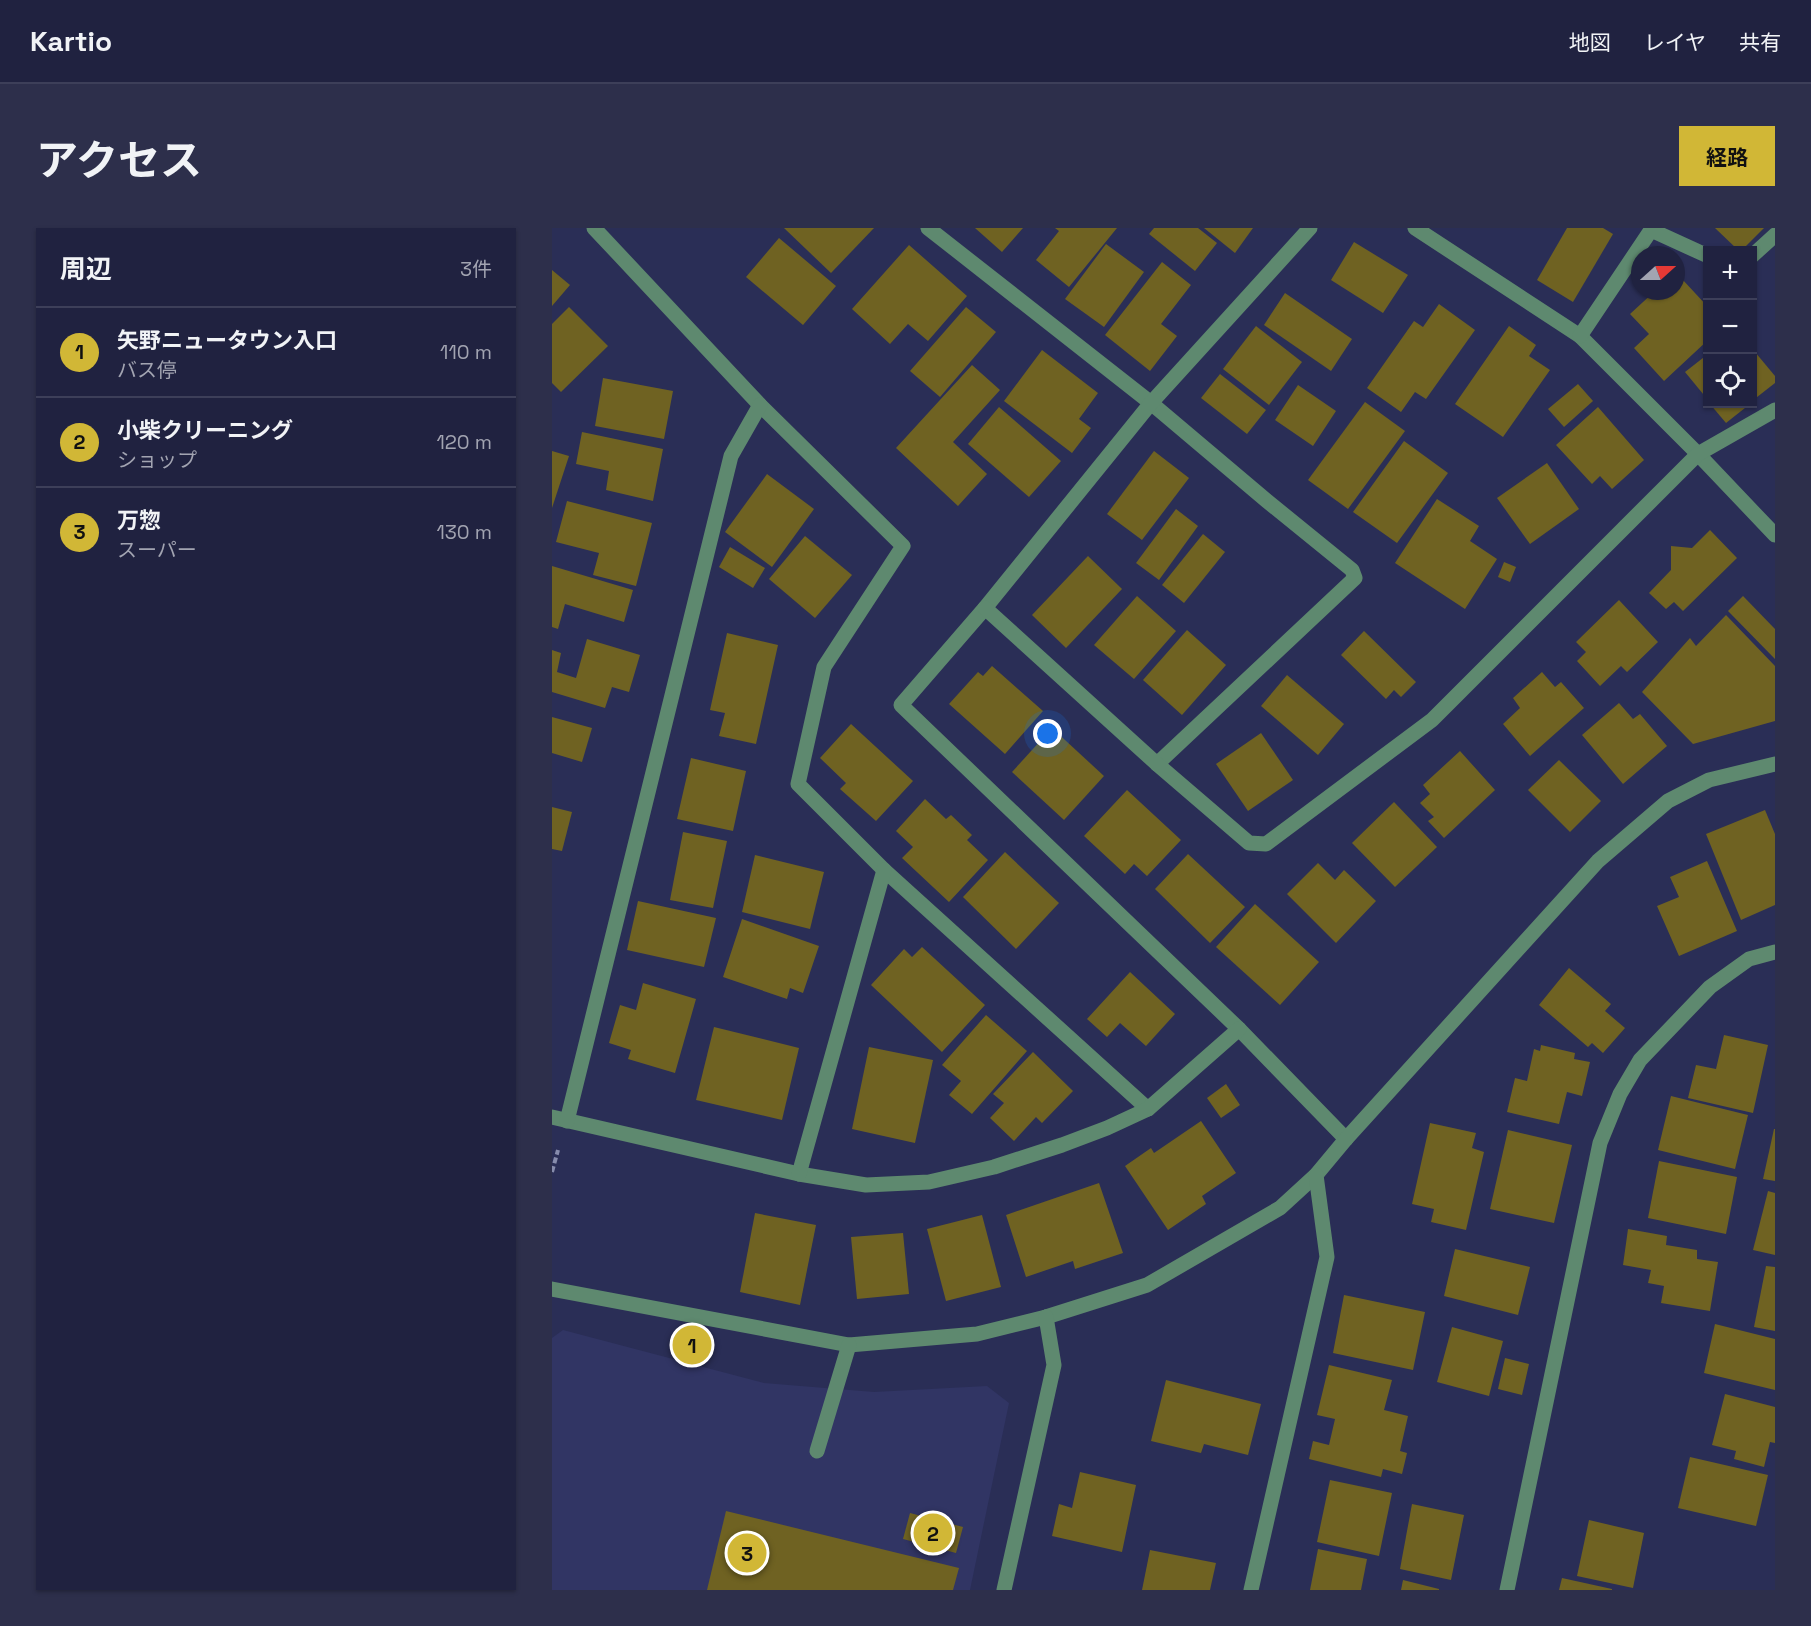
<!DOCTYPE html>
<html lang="ja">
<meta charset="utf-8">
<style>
:root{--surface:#202240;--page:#2d2f4b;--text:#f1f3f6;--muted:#a2a4b1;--line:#3d3f59;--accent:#d1b736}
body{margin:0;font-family:"Space Grotesk","Noto Sans JP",sans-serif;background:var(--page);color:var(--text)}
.controls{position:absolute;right:18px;top:18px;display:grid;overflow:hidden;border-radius:0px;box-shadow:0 2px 4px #0004}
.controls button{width:54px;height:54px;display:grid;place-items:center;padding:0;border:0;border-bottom:2px solid var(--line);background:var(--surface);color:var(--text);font:30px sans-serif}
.compass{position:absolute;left:1079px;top:18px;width:54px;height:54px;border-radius:50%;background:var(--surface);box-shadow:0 2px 4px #0004;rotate:69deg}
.you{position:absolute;left:496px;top:506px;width:21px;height:21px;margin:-15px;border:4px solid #fff;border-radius:50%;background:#1a73e8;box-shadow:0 0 0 9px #1a73e833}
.badge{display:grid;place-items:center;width:39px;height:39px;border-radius:50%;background:var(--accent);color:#111;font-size:20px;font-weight:700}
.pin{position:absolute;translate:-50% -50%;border:3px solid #fff;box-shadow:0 2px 6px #0006}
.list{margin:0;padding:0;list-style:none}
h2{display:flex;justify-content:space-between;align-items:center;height:78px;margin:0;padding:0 24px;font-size:26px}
h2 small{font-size:20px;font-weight:400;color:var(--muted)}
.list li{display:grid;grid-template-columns:39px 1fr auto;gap:18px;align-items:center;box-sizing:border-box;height:90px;padding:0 24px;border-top:2px solid var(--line)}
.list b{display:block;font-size:22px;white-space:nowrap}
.list p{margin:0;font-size:20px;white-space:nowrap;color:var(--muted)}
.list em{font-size:20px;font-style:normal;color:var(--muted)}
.icon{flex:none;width:33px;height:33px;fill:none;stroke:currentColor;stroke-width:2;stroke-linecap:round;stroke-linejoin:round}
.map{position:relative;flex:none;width:1223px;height:1362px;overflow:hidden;border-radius:0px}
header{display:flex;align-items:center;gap:36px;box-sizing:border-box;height:84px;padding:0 30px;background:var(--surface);border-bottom:2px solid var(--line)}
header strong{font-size:28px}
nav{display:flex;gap:33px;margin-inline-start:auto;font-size:21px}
.intro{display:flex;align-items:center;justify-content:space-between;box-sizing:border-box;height:144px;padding:0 36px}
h1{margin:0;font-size:42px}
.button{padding:15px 27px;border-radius:0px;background:var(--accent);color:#111;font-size:21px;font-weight:700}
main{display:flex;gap:36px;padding:0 36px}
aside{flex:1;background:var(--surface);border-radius:0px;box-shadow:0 2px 4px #0004}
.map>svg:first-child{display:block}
.built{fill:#313564}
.building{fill:#6f6222}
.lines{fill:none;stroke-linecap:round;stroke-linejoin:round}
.path{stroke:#878cac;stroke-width:4;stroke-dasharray:6 3;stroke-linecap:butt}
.minor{stroke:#5e896f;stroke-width:15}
</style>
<header>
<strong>Kartio</strong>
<nav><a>地図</a><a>レイヤ</a><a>共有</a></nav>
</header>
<div class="intro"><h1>アクセス</h1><a class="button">経路</a></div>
<main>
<aside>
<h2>周辺<small>3件</small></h2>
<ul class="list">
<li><span class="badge">1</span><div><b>矢野ニュータウン入口</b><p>バス停</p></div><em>110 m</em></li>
<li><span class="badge">2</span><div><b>小柴クリーニング</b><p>ショップ</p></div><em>120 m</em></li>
<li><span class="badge">3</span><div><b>万惣</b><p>スーパー</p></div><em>130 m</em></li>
</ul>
</aside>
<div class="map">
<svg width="1223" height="1362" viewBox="0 0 1223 1362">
<rect width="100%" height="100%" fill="#2a2e56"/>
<!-- built -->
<path class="built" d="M11 1102 212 1155 322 1164 435 1158 457 1175 418 1362H0V1110Z"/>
<!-- building -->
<g class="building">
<path d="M232 0H322L279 45Z"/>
<path d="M423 0H471L450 24Z"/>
<path d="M503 0H565L517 59 484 32 507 3Z"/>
<path d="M602 0H646L665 15 643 43 597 6Z"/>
<path d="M652 0H701L683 25Z"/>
<path d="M1015 0H1051L1061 6 1021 74 985 52Z"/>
<path d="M1163 0H1212L1190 22H1186Z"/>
<path d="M227 10 284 58 251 97 194 49Z"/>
<path d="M802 14 856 47 831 85 779 52Z"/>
<path d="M554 16 592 44 552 99 513 71Z"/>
<path d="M357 17 415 68 376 113 356 96 338 116 300 81Z"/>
<path d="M610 34 639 57 609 96 625 108 598 143 553 107Z"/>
<path d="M0 42 18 57 0 78Z"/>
<path d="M1130 51 1156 79V112L1112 153 1082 120 1097 106 1078 86 1103 63H1124V57Z"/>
<path d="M733 65 800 111 779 143 712 97Z"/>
<path d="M887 76 923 102 874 171 863 164 849 184 815 160 862 93 871 99Z"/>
<path d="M17 79 56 118 9 164 0 155V96Z"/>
<path d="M414 79 444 104 388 169 358 143Z"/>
<path d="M704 98 750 134 717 177 671 141Z"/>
<path d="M957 98 984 117 977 128 998 142 951 209 903 176Z"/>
<path d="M490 122 546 165 527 191 539 200 520 225 452 173Z"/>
<path d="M1203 124 1223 148V155L1200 173V126Z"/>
<path d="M1156 126V172L1133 144Z"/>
<path d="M420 137 448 162 401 214 435 246 406 278 344 220Z"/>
<path d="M668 146 714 182 695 206 649 170Z"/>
<path d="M51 150 121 163 112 211 43 198Z"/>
<path d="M1026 156 1041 173 1012 199 996 181Z"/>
<path d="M746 157 784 183 761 218 723 192Z"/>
<path d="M813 174 853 203 796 281 756 252Z"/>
<path d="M1158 176H1198L1174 195Z"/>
<path d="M447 179 509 233 477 269 416 216Z"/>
<path d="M1046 179 1092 232 1060 261 1048 248 1040 256 1004 217Z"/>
<path d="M30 204 111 221 101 273 54 262 57 243 24 236Z"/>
<path d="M852 213 896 245 845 315 801 284Z"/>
<path d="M0 223 17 228 0 280Z"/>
<path d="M602 223 637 250 590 312 555 286Z"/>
<path d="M995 235 1027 281 978 316 945 270Z"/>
<path d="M215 246 262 281 220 339 173 304Z"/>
<path d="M885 271 927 298 918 313 945 331 913 381 843 335Z"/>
<path d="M15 273 100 295 84 358 41 347 47 325 4 314Z"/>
<path d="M624 281 646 298 607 352 584 335Z"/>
<path d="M1158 302 1185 330 1131 383 1122 374 1114 381 1097 365 1119 342V318L1140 320Z"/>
<path d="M651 306 673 324 632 375 610 357Z"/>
<path d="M253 308 300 347 263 390 217 351Z"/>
<path d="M178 319 213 340 201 360 167 339Z"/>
<path d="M536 328 570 361 514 420 480 387Z"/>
<path d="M952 334 964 339 958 354 946 349Z"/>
<path d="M0 338 81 362 72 394 13 376 6 401 0 399Z"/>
<path d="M585 368 624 403 582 451 542 417Z"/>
<path d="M1191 368 1223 401V431L1176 383Z"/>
<path d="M1067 372 1106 414 1075 444 1069 438 1048 458 1025 433 1034 424 1024 414Z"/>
<path d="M1174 387 1223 438V493L1141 516 1090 464 1138 410 1144 418Z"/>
<path d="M635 402 674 437 630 487 591 452Z"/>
<path d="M812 403 864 454 849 469 842 462 834 471 789 427Z"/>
<path d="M175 405 226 417 204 516 167 508 173 485 158 482Z"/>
<path d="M35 411 88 427 77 464 60 459 53 480 0 464V422L9 425 5 444 24 450Z"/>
<path d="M440 438 491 483 453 526 397 476 426 444 431 448Z"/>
<path d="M990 444 1003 459 1009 454 1032 480 978 528 951 496 968 480 961 470Z"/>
<path d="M735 447 792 496 766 527 709 478Z"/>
<path d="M1067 475 1081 491 1088 486 1115 518 1071 556 1030 507Z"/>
<path d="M0 489 40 500 30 534 0 525Z"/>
<path d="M299 496 361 553 324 593 288 561 294 555 268 530Z"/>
<path d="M500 500 552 548 512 592 460 544Z"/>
<path d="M709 505 741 552 696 583 664 536Z"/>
<path d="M908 523 943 562 892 610 876 593 882 589 868 575 878 566 871 557Z"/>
<path d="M139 530 194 543 181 603 125 591Z"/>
<path d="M1007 532 1049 573 1018 604 976 562Z"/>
<path d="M575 562 629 612 595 648 582 636 573 646 532 608Z"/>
<path d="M373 571 394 591 399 587 420 607 415 612 436 632 397 674 350 630 361 619 344 603Z"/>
<path d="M842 574 885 619 843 659 800 615Z"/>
<path d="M0 579 20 584 10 623 0 621Z"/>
<path d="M1213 582 1223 606V677L1189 692 1154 606Z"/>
<path d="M131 604 175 613 161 680 118 672Z"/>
<path d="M453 624 507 675 464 721 411 669Z"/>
<path d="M636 626 693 679 658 715 603 661Z"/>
<path d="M203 627 272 644 258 701 190 684Z"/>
<path d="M1155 633 1185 703 1127 728 1105 678 1127 669 1118 649Z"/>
<path d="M766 635 783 652 792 642 824 673 784 715 735 666Z"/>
<path d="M86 673 164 690 152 739 75 722Z"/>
<path d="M703 676 767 734 728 777 664 719Z"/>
<path d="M190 691 267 718 251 765 238 760 235 771 171 749Z"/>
<path d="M370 719 433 777 390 824 319 757 352 721 360 729Z"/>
<path d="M1017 740 1059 776 1053 783 1073 800 1051 825 1040 815 1036 819 987 777Z"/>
<path d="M578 744 623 786 594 818 568 795 555 809 535 791Z"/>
<path d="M91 755 144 771 123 845 76 831 79 822 57 815 68 777 84 782Z"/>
<path d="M434 787 475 823 420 886 397 867 409 853 390 837Z"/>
<path d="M162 799 247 820 230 892 144 872Z"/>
<path d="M1172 807 1216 817 1201 885 1136 870 1144 837 1164 841Z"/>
<path d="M989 817 1023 825 1022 831 1038 834 1030 868 1015 864 1007 896 955 884 963 850 975 853 982 821 988 823Z"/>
<path d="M317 819 381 832 363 915 300 901Z"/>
<path d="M481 824 521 863 490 895 484 889 462 913 438 890 452 875 441 866Z"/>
<path d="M674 856 688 877 669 890 655 870Z"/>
<path d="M1119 868 1196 887 1183 941 1106 922Z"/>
<path d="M649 893 684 945 650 968 654 976 616 1002 573 938 599 920 602 925Z"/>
<path d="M878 895 924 905 920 920 932 924 914 1002 879 994 882 981 860 976Z"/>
<path d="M1222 901H1223V953L1211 951Z"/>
<path d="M956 902 1020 917 1002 995 938 981Z"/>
<path d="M1107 933 1185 949 1174 1006 1096 990Z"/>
<path d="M547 955 571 1025 523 1041 521 1033 474 1049 454 987Z"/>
<path d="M1216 963 1223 965V1027L1201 1022Z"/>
<path d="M203 985 264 997 248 1077 188 1064Z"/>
<path d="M430 987 449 1059 394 1073 375 1001Z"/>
<path d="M1076 1001 1115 1008 1114 1017 1145 1022V1031L1166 1034 1158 1083 1109 1075 1112 1058 1096 1055 1099 1042 1071 1037Z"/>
<path d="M351 1005 357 1066 305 1071 299 1009Z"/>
<path d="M903 1021 978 1039 966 1087 892 1068Z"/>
<path d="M1214 1038 1223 1039V1103L1202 1099Z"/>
<path d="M792 1067 873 1084 861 1142 781 1125Z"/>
<path d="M1163 1096 1223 1111V1162L1152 1145Z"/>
<path d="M900 1099 951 1113 937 1168 885 1154Z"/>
<path d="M953 1130 977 1136 970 1167 946 1161Z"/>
<path d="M777 1137 840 1152 832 1182 856 1188 848 1223 855 1225 850 1246 831 1241 829 1249 757 1231 761 1213 777 1217 783 1191 765 1187Z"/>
<path d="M614 1152 709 1176 696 1227 652 1216 649 1225 599 1213Z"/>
<path d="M1173 1166 1223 1179V1215L1218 1214 1212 1239 1182 1231 1184 1223 1160 1217Z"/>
<path d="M1138 1229 1216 1247 1204 1298 1126 1280Z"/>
<path d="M528 1244 584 1257 570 1324 500 1308 507 1276 520 1280Z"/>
<path d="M778 1252 840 1265 827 1328 765 1314Z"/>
<path d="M860 1276 912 1287 899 1352 848 1341Z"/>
<path d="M174 1283 407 1340 401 1362H155Z"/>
<path d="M358 1285 411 1299 404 1325 351 1311Z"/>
<path d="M1037 1292 1092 1305 1081 1360 1025 1348Z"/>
<path d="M766 1321 815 1331 809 1362H758Z"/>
<path d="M598 1322 664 1335 658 1362H590Z"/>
<path d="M1010 1350 1060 1361V1362H1007Z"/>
<path d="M851 1352 887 1361V1362H849Z"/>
</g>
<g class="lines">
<!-- path -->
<path class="path" d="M0 944 6 922"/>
<!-- minor -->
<g class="minor">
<path d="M42 0 208 177 351 318 272 439 246 556 332 642 596 881"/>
<path d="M376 0 599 175 715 273 800 342 803 350 605 536"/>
<path d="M758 0 599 175 433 380 349 477 687 801 794 911"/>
<path d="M863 0 1028 108 1146 226 1223 307"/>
<path d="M1200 28 1223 7"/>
<path d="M1028 108 1099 2 1156 28"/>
<path d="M433 380 605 536 697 615 714 616 880 492 1146 226 1223 182"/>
<path d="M0 889 247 946 314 957 377 954 442 939 510 917 555 900 596 881 687 801"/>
<path d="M15 893 179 228 208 177"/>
<path d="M247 946 332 642"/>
<path d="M0 1061 297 1117 425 1106 494 1089 595 1057 728 980 764 947 794 911 1046 633 1116 573 1157 552 1223 536"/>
<path d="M265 1223 297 1117"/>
<path d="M452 1362 502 1137 494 1089"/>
<path d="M699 1362 775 1029 764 947"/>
<path d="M955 1362 1048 915 1068 866 1088 832 1158 759 1197 731 1223 724"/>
</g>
</g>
</svg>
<div class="controls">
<button>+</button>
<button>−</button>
<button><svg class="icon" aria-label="locate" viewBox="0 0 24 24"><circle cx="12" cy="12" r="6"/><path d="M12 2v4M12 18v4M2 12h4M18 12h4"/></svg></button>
</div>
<svg class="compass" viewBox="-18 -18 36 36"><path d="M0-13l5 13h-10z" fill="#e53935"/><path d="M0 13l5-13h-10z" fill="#a2a4b1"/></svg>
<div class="you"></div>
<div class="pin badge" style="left:140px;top:1117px">1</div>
<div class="pin badge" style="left:381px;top:1305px">2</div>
<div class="pin badge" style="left:195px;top:1325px">3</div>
</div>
</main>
